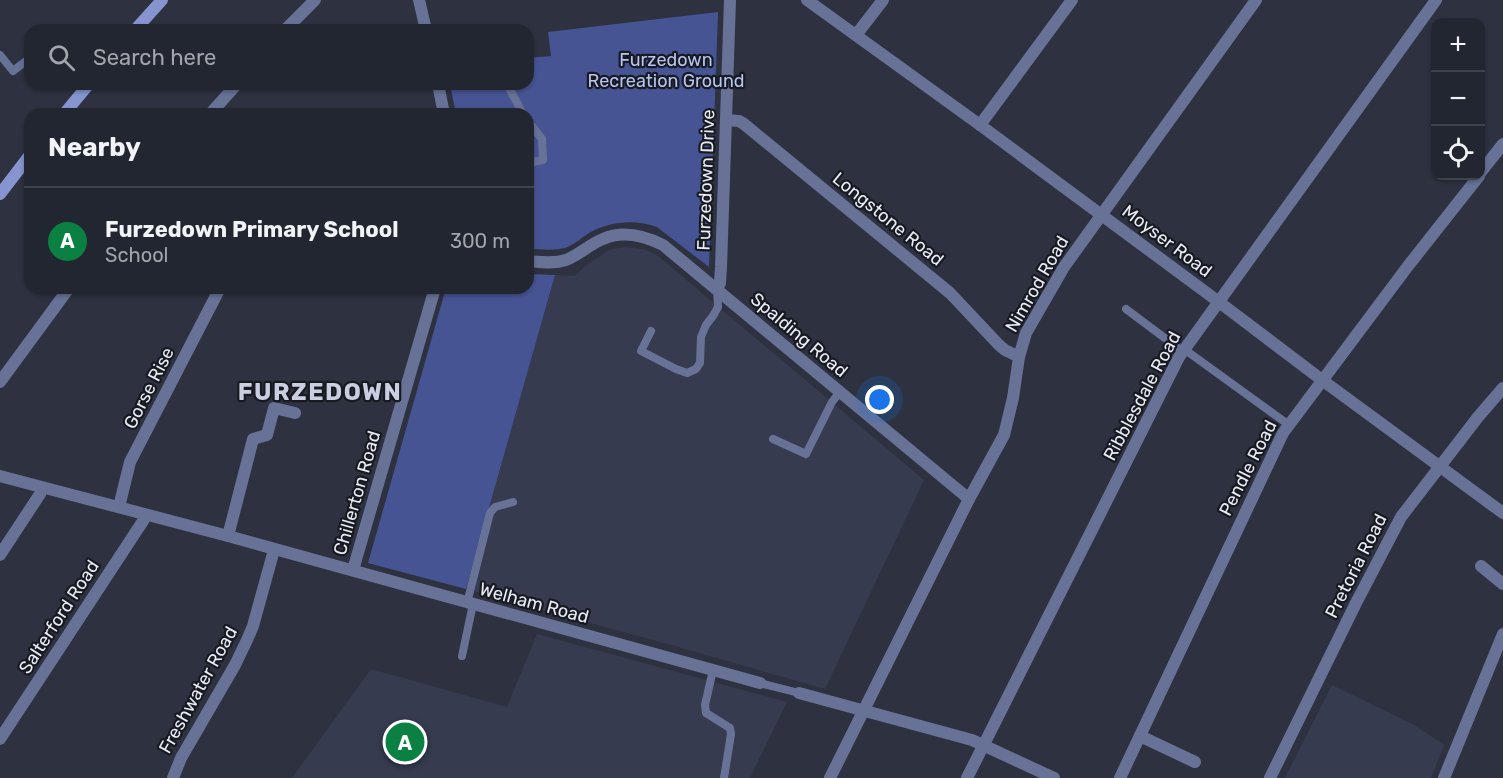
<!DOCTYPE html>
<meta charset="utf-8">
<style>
:root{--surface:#222630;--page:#2a2e38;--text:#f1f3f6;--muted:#a2a5ab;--line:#3f434c;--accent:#0b8043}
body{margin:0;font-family:Rubik,sans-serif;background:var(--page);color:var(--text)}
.controls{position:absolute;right:18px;top:18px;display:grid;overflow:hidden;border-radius:12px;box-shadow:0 2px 4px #0004}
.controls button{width:54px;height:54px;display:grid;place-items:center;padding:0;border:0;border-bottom:2px solid var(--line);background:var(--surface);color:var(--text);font:30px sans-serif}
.you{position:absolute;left:880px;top:400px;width:21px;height:21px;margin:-15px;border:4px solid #fff;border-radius:50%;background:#1a73e8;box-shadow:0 0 0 9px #1a73e833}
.badge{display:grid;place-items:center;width:39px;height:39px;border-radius:50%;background:var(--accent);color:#fff;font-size:20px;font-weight:700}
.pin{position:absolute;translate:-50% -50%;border:3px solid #fff;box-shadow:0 2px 6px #0006}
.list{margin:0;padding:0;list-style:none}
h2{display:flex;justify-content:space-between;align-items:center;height:78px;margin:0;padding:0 24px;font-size:26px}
h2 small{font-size:20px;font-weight:400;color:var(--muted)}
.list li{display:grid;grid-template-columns:39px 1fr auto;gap:18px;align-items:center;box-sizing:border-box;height:108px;padding:0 24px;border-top:2px solid var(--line)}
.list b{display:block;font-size:22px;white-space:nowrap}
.list p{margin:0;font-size:20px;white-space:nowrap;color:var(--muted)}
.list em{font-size:20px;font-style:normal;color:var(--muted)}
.icon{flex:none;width:33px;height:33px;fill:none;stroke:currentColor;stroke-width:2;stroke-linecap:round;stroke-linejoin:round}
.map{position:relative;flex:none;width:1503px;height:778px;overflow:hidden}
.search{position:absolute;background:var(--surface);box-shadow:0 2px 4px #0004;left:24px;top:24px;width:510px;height:66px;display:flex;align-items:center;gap:15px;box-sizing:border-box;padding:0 21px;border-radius:18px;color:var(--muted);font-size:22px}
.panel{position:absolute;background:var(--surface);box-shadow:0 2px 4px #0004;left:24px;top:108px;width:510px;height:186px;border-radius:18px}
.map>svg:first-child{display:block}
.built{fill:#363b50}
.green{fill:#475493}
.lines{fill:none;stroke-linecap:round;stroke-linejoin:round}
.service{stroke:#687297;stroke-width:8}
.minor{stroke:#687297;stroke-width:12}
.secondary{stroke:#8695cf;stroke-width:12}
.labels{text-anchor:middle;stroke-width:4.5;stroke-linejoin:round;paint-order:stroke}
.park-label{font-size:18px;fill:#b7c4f0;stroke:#181a21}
.street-label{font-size:18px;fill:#e9ecf5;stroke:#181a21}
.district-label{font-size:24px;font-weight:bold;letter-spacing:1.5px;fill:#c9cfe1;stroke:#181a21}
</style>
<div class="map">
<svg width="1503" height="778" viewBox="0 0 1503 778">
<rect width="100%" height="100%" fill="#2e3240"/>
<!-- built -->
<g class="built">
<path d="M624 247 644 249 658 256 924 480 825 689 675 646 466 589 555 275 575 276 584 267 597 258 609 250Z"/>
<path d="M537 634 787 702 750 778H292L371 669 507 707Z"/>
<path d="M1332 685 1414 725 1444 745 1431 778H1285Z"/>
</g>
<!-- green -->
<g class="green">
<path d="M718 12 709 267 657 227C636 219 609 221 589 233 581 238 574 245 565 248 553 251 540 249 528 249V114H456L450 84H528V58L551 56 548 32Z"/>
<path d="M528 274 555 275 466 589 368 563 446 288H528Z"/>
</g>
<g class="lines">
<!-- service -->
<g class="service">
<path d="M0 55 13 71 30 58"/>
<path d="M507 84 523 114"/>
<path d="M528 121 542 139 543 160 528 163"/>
<path d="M1126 309 1182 351"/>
<path d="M651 331 641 351 676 369 687 373 696 369 700 363 701 337 706 325 713 316 718 307 717 289"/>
<path d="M1184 349 1289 425"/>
<path d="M773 439 806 454 832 402 839 393"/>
<path d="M467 603 490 513 495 507 513 502"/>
<path d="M462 656 473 604"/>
<path d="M713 670 705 705 706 713 730 728 731 734 724 778"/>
<path d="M760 683 799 693"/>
</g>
<!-- minor -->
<g class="minor">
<path d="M419 0 426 30"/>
<path d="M807 0 980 125 1219 302 1322 380 1503 513"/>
<path d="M285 30 315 0"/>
<path d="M856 35 883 0"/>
<path d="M438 84 444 114"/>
<path d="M210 114 237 84"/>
<path d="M726 120 739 121 744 124 950 293 999 345 1005 350 1019 357"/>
<path d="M980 125 1072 0"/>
<path d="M1480 173 1503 144"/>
<path d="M528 261C541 262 554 264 566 260 579 255 590 244 603 239 623 230 645 236 663 245L969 499"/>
<path d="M717 289 720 283 721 267 730 0"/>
<path d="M0 382 69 288"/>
<path d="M0 476 228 536 760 683"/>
<path d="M119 507 130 462 220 288"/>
<path d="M228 536 253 439 267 435 274 408 295 413"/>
<path d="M0 555 40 494 42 488"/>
<path d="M1481 566 1503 584"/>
<path d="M353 570 435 288"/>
<path d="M799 693 972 740 1054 778"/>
<path d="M1140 736 1195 762"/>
<path d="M0 739 143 521 146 515"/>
<path d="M173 778 181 758 235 665 247 640 253 626 274 550"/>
<path d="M830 778 969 499 1004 435 1013 398 1019 357 1026 333 1064 267 1256 0"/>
<path d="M967 778 1179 357 1436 0"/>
<path d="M1120 778 1283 433 1408 266 1479 176"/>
<path d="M1270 778 1356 603 1401 517 1478 417 1503 388"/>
<path d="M1444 778 1503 634"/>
</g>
<!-- secondary -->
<g class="secondary">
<path d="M135 30 162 0"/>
<path d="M64 114 89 84"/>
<path d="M0 194 30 155"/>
</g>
</g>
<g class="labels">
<!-- park labels -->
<g class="park-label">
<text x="666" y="66">Furzedown<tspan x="666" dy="21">Recreation Ground</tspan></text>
</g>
<!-- street labels -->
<g class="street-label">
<text transform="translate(706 180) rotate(-88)" y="6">Furzedown Drive</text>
<text transform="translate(888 219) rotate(39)" y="6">Longstone Road</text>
<text transform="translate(1167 241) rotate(37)" y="6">Moyser Road</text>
<text transform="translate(1037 284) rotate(-60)" y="6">Nimrod Road</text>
<text transform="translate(799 335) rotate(40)" y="6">Spalding Road</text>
<text transform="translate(149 388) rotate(-63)" y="6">Gorse Rise</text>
<text transform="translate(1142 396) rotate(-62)" y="6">Ribblesdale Road</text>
<text transform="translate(1248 468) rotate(-63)" y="6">Pendle Road</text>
<text transform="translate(357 493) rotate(-74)" y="6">Chillerton Road</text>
<text transform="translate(1356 566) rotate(-63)" y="6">Pretoria Road</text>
<text transform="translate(534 603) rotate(15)" y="6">Welham Road</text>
<text transform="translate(59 617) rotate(-57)" y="6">Salterford Road</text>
<text transform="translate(198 690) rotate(-61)" y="6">Freshwater Road</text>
</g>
<!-- district labels -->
<g class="district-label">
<text x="320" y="400">FURZEDOWN</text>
</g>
</g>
</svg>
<div class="controls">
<button>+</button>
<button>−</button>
<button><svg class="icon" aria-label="locate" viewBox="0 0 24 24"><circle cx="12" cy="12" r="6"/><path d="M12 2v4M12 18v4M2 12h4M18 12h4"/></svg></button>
</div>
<div class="you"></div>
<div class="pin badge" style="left:405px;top:742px">A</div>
<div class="search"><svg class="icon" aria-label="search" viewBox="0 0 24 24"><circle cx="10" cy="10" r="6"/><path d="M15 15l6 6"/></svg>Search here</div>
<section class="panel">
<h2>Nearby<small></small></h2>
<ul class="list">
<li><span class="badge">A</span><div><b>Furzedown Primary School</b><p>School</p></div><em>300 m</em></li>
</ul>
</section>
</div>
